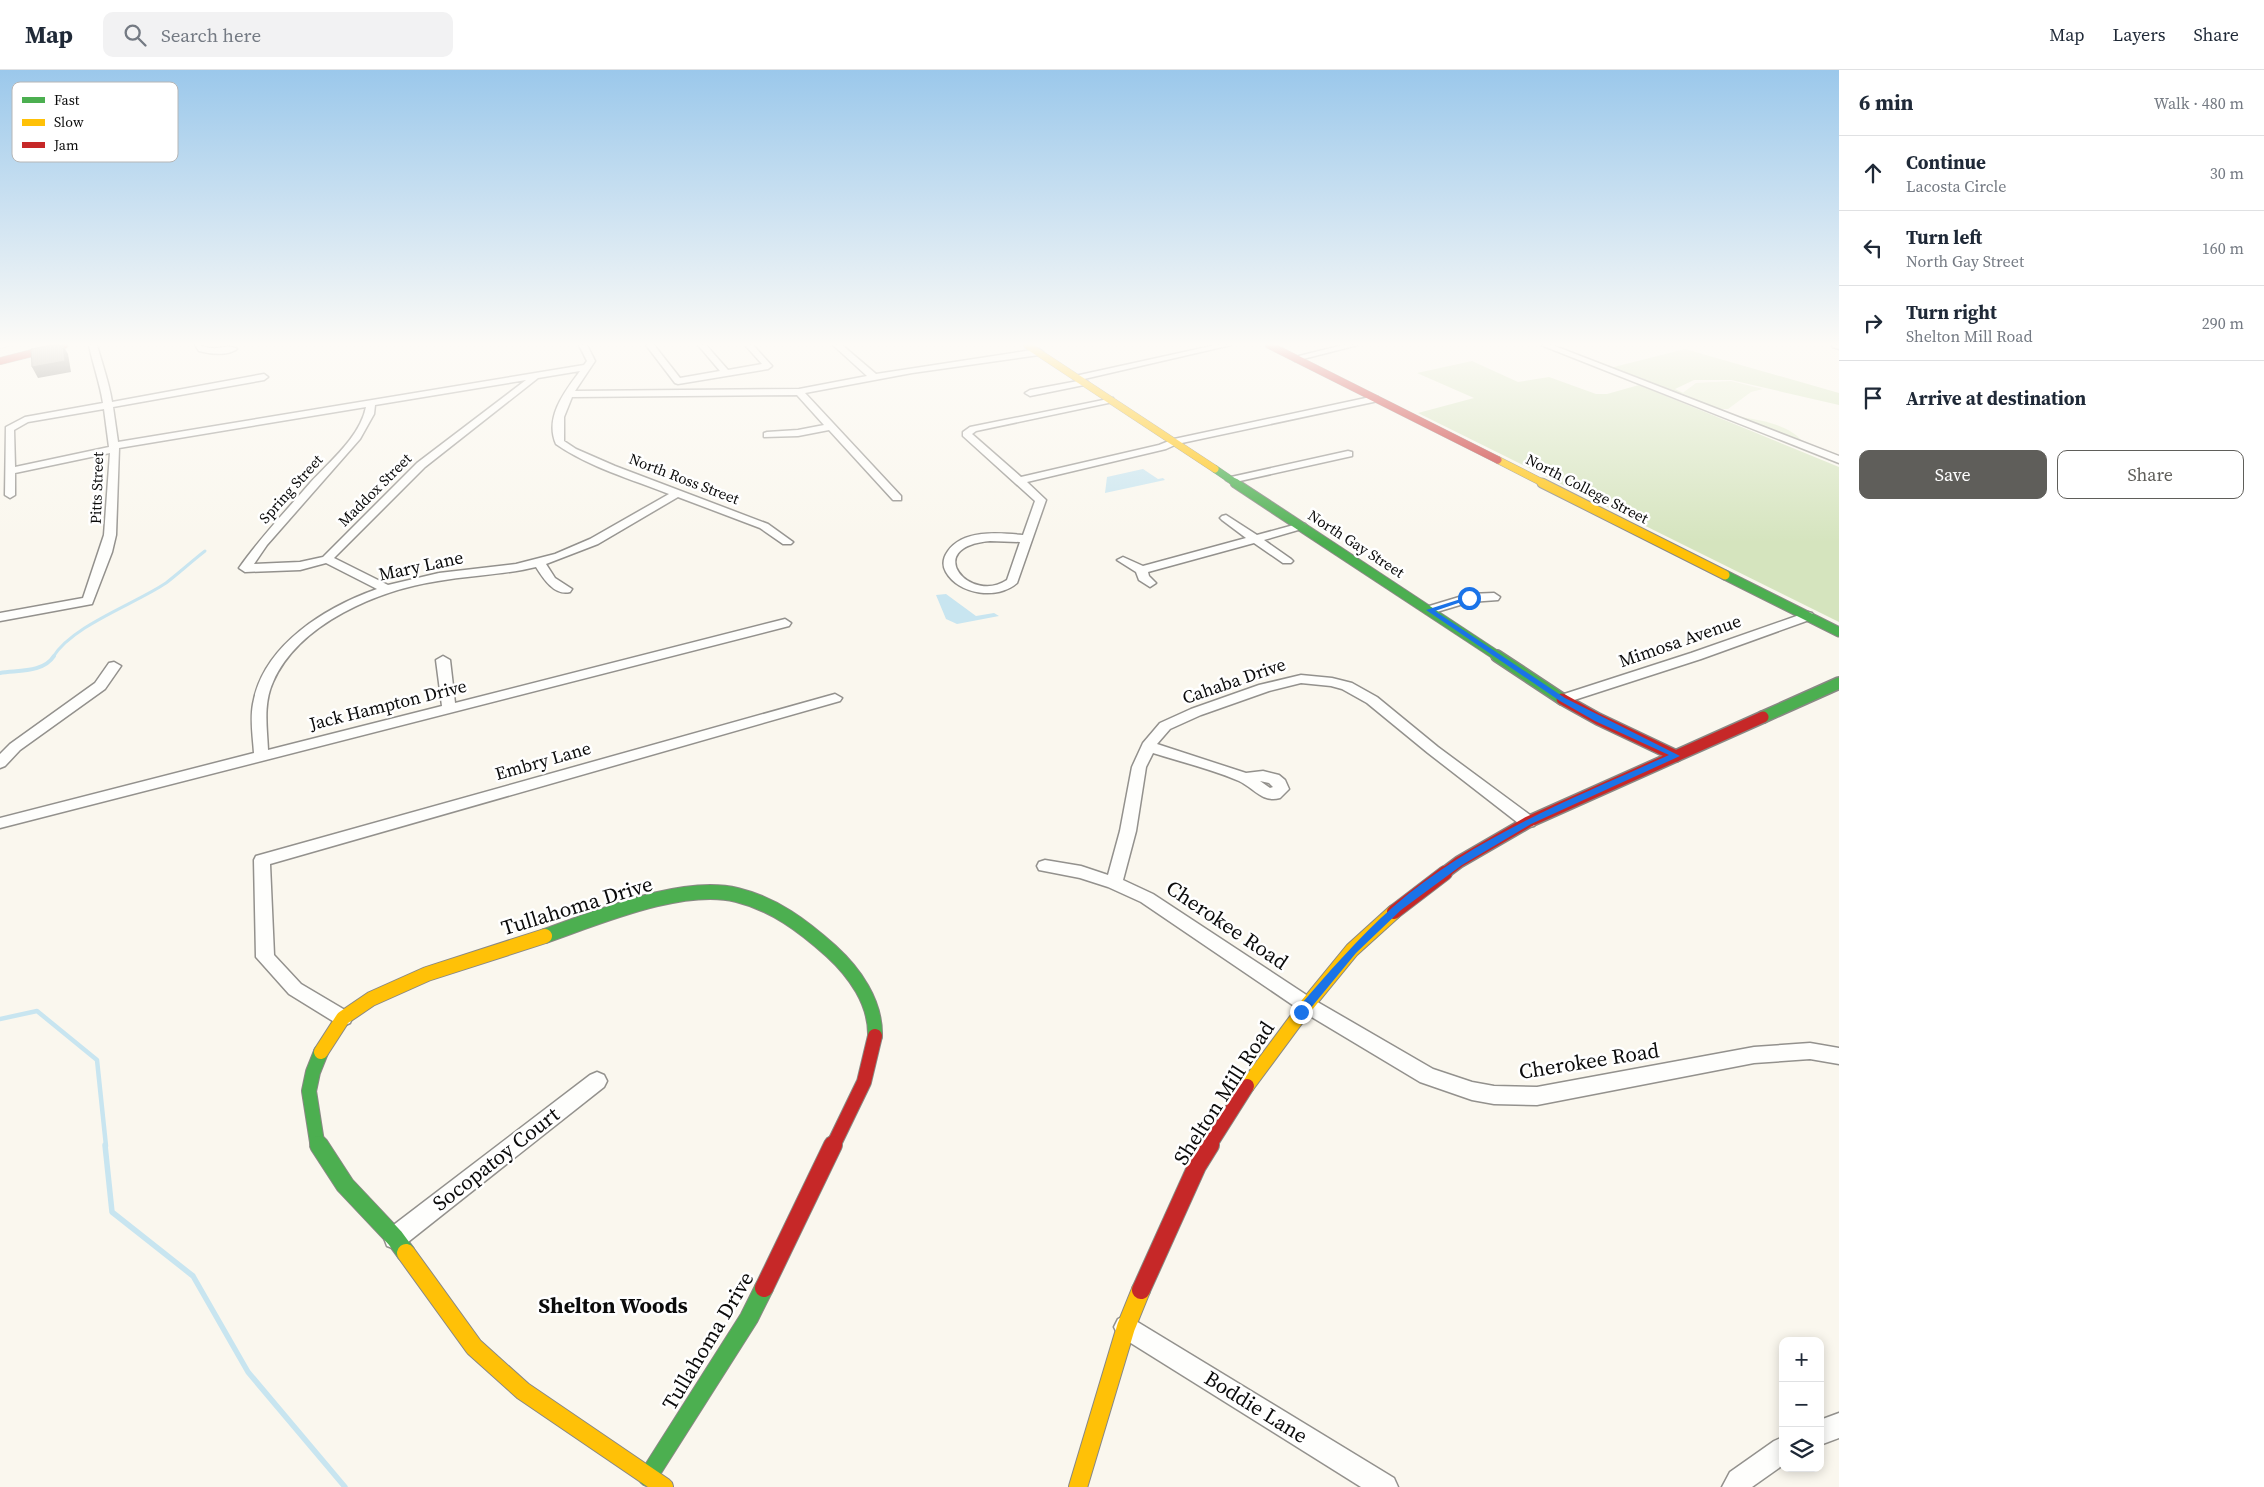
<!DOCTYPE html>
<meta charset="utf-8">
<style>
:root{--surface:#fff;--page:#f2f2f3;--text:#1f2937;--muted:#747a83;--line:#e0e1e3;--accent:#5f5e5a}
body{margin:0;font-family:"Source Serif 4",serif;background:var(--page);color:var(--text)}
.controls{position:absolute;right:15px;bottom:15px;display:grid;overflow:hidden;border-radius:10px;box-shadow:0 2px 12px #0003}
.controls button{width:45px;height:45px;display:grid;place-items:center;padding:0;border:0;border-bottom:1px solid var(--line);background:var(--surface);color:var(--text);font:25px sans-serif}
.stop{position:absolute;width:15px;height:15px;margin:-11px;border:4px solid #1a73e8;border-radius:50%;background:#fff}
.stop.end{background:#1a73e8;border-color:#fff;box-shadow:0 1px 5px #0008}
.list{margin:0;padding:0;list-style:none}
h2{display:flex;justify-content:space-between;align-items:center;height:65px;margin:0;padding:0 20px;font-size:21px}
h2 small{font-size:16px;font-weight:400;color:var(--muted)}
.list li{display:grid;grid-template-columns:32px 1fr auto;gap:15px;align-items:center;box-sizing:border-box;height:75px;padding:0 20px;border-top:1px solid var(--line)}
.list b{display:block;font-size:19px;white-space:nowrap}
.list p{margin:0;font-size:16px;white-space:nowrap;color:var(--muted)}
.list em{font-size:16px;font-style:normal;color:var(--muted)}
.actions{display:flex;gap:10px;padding:15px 20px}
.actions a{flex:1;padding:11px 0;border:1px solid var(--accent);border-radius:10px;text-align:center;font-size:18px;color:var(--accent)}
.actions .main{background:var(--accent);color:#fff}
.icon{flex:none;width:28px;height:28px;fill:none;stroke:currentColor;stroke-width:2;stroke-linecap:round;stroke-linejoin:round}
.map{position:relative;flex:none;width:1839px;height:1417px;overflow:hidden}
header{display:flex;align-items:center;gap:30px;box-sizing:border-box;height:70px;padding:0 25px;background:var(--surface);border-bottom:1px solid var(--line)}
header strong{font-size:24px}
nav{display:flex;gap:28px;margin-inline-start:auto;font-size:18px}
.search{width:350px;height:45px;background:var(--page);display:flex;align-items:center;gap:12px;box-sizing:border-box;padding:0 18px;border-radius:10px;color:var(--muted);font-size:19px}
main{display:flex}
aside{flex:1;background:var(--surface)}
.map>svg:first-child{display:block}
.green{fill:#e3edcf}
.forest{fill:#d5e4be}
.water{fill:#c8e5f0}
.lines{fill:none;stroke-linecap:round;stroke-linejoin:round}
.stream-far3{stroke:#c8e5f0;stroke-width:3}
.stream-far2{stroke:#c8e5f0;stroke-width:4}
.stream-far1{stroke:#c8e5f0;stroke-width:4.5}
.stream{stroke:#c8e5f0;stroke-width:5.5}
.street-casing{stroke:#93918d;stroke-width:3}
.fast-far4-casing{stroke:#898884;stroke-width:8}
.fast-far3-casing{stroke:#898884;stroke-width:11}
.fast-far2-casing{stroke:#898884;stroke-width:14}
.fast-far1-casing{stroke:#898884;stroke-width:16}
.fast-casing{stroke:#898884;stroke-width:20}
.slow-far3-casing{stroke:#898884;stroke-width:8}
.slow-far2-casing{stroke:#898884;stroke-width:11}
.slow-far1-casing{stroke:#898884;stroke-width:16}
.slow-casing{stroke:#898884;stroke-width:20}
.jam-far3-casing{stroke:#898884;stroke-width:8}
.jam-far2-casing{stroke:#898884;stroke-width:14}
.jam-far1-casing{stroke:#898884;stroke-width:16}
.jam-casing{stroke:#898884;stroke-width:20}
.street{fill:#fefefc;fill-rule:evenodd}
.fast-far4{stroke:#4caf50;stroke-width:7}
.fast-far3{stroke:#4caf50;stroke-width:9}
.fast-far2{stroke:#4caf50;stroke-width:11}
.fast-far1{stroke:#4caf50;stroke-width:14}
.fast{stroke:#4caf50;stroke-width:18}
.slow-far3{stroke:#ffc107;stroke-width:7}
.slow-far2{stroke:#ffc107;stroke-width:9}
.slow-far1{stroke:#ffc107;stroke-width:14}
.slow{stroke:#ffc107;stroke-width:18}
.jam-far3{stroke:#c62828;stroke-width:7}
.jam-far2{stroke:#c62828;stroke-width:11}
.jam-far1{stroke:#c62828;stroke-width:14}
.jam{stroke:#c62828;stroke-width:18}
.rail-casing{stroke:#d5c5c5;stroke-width:4}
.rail{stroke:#fff;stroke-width:2.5;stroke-dasharray:7;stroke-linecap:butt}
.shaded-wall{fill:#6d6b68}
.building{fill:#9c9994;stroke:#6d6b68}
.route{fill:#1a73e8}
.labels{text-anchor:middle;stroke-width:5;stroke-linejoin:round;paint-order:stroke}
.far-street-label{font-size:15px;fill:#0b0b0b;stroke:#fff}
.street-label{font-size:18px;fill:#0b0b0b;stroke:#fff}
.near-street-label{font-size:21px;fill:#0b0b0b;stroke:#fff}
.near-neighbourhood-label{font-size:22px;font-weight:bold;fill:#0b0b0b;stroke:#fff}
.key{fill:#fff;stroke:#b6b6b6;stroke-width:1}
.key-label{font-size:14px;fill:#0b0b0b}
</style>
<header>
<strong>Map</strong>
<div class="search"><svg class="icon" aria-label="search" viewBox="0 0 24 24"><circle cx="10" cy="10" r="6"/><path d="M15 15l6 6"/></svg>Search here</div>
<nav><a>Map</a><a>Layers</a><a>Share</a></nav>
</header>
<main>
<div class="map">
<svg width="1839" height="1417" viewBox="0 0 1839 1417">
<rect width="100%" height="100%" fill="#faf7ee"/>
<!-- green -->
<g class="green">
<path d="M1731 311 1763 319 1751 322 1728 339H1722L1724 342 1680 325 1696 313Z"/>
<path d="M1741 347C1761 350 1789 355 1802 371L1738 348Z"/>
</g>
<!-- forest -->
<g class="forest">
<path d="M1685 279 1839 323V335L1731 310H1694L1675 319 1683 323 1677 324 1610 298Z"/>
<path d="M1472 291 1518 312 1549 307 1596 324H1607L1639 315 1839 397V552L1418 343 1474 328 1417 303Z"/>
</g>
<!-- water -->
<g class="water">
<path d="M1143 399 1158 409 1163 408 1165 410 1105 423 1107 407Z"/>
<path d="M946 524 976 546 994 543 999 546 957 554 946 549 936 525Z"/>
</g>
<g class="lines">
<!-- stream-far3 -->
<path class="stream-far3" d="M53 587C73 555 135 534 166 513 179 503 192 491 205 481"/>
<!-- stream-far2 -->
<path class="stream-far2" d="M0 603C18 600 43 603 54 586"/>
<!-- stream-far1 -->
<path class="stream-far1" d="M0 949 37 941 97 990 106 1076"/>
<!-- stream -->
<path class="stream" d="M105 1075 112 1142 193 1206 248 1302 345 1417"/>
<defs>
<g id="street">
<path d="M89 275H97C102 294 109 312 112 332L264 304 268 307 264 310 113 337 118 372 584 295 587 291 579 275H587L595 291 575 321 799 319 867 306 833 275H842L876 304 1039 279 1043 282 1039 285 912 303 805 323 901 426V430H893L829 360 798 366 764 367V363L767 362 798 360 824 355 797 325 572 327 564 347V371L576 379 615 396 768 454 793 472 791 474H783L760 458 678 427 598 474 546 494 555 508 572 519 570 522C554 526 543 508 536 497 504 505 471 505 438 511 379 520 299 553 273 612 263 634 267 657 268 680L442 636 436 590 443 586 450 590 455 633 785 549 791 553 789 556 0 758V748L254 683C253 667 250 650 253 634 263 575 326 537 377 519L326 493 300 500 245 502 239 498C260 468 286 441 310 413 330 391 360 367 366 337L119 378 116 465 112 482 92 534 0 551V543L83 528 104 465 110 383 15 403V425L10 428 5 425 6 357 25 347 103 333C100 313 93 295 89 275ZM580 301C566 320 544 347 556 374 589 397 631 409 669 424L590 469 555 484 516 494 439 503 388 515 334 488 425 397 538 308ZM526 310 417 393 323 487 300 492 254 494 267 475 360 369 374 344 375 335ZM104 339 109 377 15 397 14 360 28 352Z"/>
<path d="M195 275C202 275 205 278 211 278 220 279 230 274 237 279 228 286 210 284 199 281Z"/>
<path d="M646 275H654L680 308 720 301 698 275H706L728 300 762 294 745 275H753L772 296 768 299 678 314 675 313Z"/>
<path d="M1216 275H1231L1084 309 1088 312 1084 315 1030 326 1025 323 1030 320 1078 311 1074 308 1075 306Z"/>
<path d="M1343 275H1358L1295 291 1291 288Z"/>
<path d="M1541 275H1552L1839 386V393Z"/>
<path d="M1832 275H1839V279L1833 277Z"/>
<path d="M1375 326 1378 327V331L1177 374 1166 379 1027 412 1046 430 1017 513C998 530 959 525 946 502 942 495 943 488 948 481 964 459 999 463 1023 465L1035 431 963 366V362L970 357 1113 328V332L976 361 972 364 1021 407 1159 375 1174 369ZM990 471 1020 472 1007 510C970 535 921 477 990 471Z"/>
<path d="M1348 381 1352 382V386L1231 413 1226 410 1231 407Z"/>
<path d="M1226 445 1257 465 1301 453 1305 454 1307 456 1305 458 1264 470 1291 489 1293 491 1291 493H1283L1254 473 1148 502 1149 506 1156 513 1150 517 1139 510 1136 502 1117 490 1123 487 1143 496 1246 468 1222 450 1220 448 1222 446Z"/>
<path d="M1494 523 1500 527 1498 530 1470 532 1430 544 1424 540 1426 537 1469 524Z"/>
<path d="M1808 542 1812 543 1814 546 1812 549 1701 589 1568 632 1563 633 1556 629 1558 626 1691 583Z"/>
<path d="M114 592 121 596 105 619 20 680 5 696 0 698V684L10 674 95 613 109 593Z"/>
<path d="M1301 605 1332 608 1352 613 1377 627 1438 677 1534 748 1536 752 1534 756 1528 757 1522 756 1428 683 1367 633 1342 619 1331 616 1301 613 1269 621 1201 645 1170 659 1157 674 1246 703 1263 701 1279 705 1285 710 1289 719 1280 728C1262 733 1254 718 1239 711 1212 699 1181 692 1153 683L1146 697 1136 761 1123 810 1153 824 1314 930 1433 999 1472 1012 1494 1016 1537 1017 1754 977 1810 973 1839 978V994L1810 989 1754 993 1537 1035 1494 1034 1472 1030 1420 1012 1300 940 1141 832 1108 817 1080 808 1039 800 1037 796 1039 792 1045 790 1081 796 1108 805 1120 761 1132 697 1143 673 1160 653 1191 639 1259 615ZM1260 711 1269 713 1273 717 1270 718Z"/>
<path d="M835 624 842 628 840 631 270 794 274 885 301 914 350 943 352 948 350 953 343 956 336 953 289 924 256 887 254 790 256 786Z"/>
<path d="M597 1002 604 1005 607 1011 604 1017 403 1176 395 1179 387 1176 384 1168 387 1160 590 1005Z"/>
<path d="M1126 1245 1394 1408 1398 1417H1361L1118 1265 1114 1257 1118 1249Z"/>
<path d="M1839 1343V1368L1820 1375V1350Z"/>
<path d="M1783 1367V1395L1752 1417H1722L1730 1402 1774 1371Z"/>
</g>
<path id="fast-far4" d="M1215 399 1237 414"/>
<g id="fast-far3">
<path d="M1235 413 1499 587"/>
<path d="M1725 505 1839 562"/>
</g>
<g id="fast-far2">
<path d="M1497 586 1562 629"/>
<path d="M1763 647 1839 613"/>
</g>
<g id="fast-far1">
<path d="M545 866C597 848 683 811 737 825 774 834 803 856 831 881 854 902 876 932 875 966"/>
<path d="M320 1076 317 1072 309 1021 313 1002 321 982"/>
</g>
<g id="fast">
<path d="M319 1075 345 1115 395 1168 406 1183"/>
<path d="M648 1407 749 1248 764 1218"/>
</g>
<g id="slow-far3">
<path d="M1027 275 1215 399"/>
<path d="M1498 390 1545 414"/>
</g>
<path id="slow-far2" d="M1542 413 1725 505"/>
<g id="slow-far1">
<path d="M321 982 343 948 371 929 427 904 545 866"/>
<path d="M1247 1016 1307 935 1352 880 1394 842"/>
</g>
<g id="slow">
<path d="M406 1183 474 1277 523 1321 664 1417"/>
<path d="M1078 1417 1126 1257 1141 1220"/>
</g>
<g id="jam-far3">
<path d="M1269 275 1498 390"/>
<path d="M0 291 64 275"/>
</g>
<g id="jam-far2">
<path d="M1562 629 1598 649 1676 686"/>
<path d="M1443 804 1459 792 1528 752 1763 647"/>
</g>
<g id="jam-far1">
<path d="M1394 842 1445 803"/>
<path d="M833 1076 864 1012 875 966"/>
<path d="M1209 1076 1247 1016"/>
</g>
<g id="jam">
<path d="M764 1218 833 1075"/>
<path d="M1141 1220 1197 1096 1210 1075"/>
</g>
</defs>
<!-- street casing -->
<use href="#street" class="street-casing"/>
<!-- fast-far4 casing -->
<use href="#fast-far4" class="fast-far4-casing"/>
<!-- fast-far3 casing -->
<use href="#fast-far3" class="fast-far3-casing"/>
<!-- fast-far2 casing -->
<use href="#fast-far2" class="fast-far2-casing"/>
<!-- fast-far1 casing -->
<use href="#fast-far1" class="fast-far1-casing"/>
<!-- fast casing -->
<use href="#fast" class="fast-casing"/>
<!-- slow-far3 casing -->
<use href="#slow-far3" class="slow-far3-casing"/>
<!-- slow-far2 casing -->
<use href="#slow-far2" class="slow-far2-casing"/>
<!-- slow-far1 casing -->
<use href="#slow-far1" class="slow-far1-casing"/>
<!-- slow casing -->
<use href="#slow" class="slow-casing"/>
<!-- jam-far3 casing -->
<use href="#jam-far3" class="jam-far3-casing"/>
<!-- jam-far2 casing -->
<use href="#jam-far2" class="jam-far2-casing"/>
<!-- jam-far1 casing -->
<use href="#jam-far1" class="jam-far1-casing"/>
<!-- jam casing -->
<use href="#jam" class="jam-casing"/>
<!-- street -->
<use href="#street" class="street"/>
<!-- fast-far4 -->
<use href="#fast-far4" class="fast-far4"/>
<!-- fast-far3 -->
<use href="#fast-far3" class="fast-far3"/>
<!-- fast-far2 -->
<use href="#fast-far2" class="fast-far2"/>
<!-- fast-far1 -->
<use href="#fast-far1" class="fast-far1"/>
<!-- fast -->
<use href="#fast" class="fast"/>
<!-- slow-far3 -->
<use href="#slow-far3" class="slow-far3"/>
<!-- slow-far2 -->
<use href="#slow-far2" class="slow-far2"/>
<!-- slow-far1 -->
<use href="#slow-far1" class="slow-far1"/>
<!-- slow -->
<use href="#slow" class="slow"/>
<!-- jam-far3 -->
<use href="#jam-far3" class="jam-far3"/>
<!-- jam-far2 -->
<use href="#jam-far2" class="jam-far2"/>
<!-- jam-far1 -->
<use href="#jam-far1" class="jam-far1"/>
<!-- jam -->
<use href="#jam" class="jam"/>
<defs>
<path id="rail" d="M0 277 7 275"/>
</defs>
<!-- rail casing -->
<use href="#rail" class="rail-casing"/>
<!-- rail -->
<use href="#rail" class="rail"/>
</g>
<!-- shaded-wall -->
<path class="shaded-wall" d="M63 275 68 284 71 302 38 308 32 297Z"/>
<!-- building -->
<path class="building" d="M55 275H63L65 291 32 297 31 279Z"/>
<!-- sky -->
<linearGradient id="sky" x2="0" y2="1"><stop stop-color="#9bc8eb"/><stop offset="0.58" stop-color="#fdfbf7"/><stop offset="1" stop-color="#fdfbf7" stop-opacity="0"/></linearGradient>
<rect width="1839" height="473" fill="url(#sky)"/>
<!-- route -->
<path class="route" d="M1467 527 1473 528 1435 541 1565 628 1680 686 1531 754 1462 795 1401 840 1356 883 1305 945H1297V939C1328 903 1358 868 1393 837 1473 767 1574 728 1669 685L1595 651 1560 631 1426 540Z"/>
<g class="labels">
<!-- far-street labels -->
<g class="far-street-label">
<text transform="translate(684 409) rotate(21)" y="5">North Ross Street</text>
<text transform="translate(97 418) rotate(-88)" y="5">Pitts Street</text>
<text transform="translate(291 419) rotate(-48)" y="5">Spring Street</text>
<text transform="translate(1587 419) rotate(27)" y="5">North College Street</text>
<text transform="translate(375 420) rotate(-45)" y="5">Maddox Street</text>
<text transform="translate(1356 474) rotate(33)" y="5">North Gay Street</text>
</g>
<!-- street labels -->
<g class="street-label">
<text transform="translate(421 496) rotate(-12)" y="6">Mary Lane</text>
<text transform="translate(1680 571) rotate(-19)" y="6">Mimosa Avenue</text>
<text transform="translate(1234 611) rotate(-19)" y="6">Cahaba Drive</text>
<text transform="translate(388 635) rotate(-14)" y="6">Jack Hampton Drive</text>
<text transform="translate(543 691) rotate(-16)" y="6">Embry Lane</text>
</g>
<!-- near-street labels -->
<g class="near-street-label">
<text transform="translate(577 836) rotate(-17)" y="7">Tullahoma Drive</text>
<text transform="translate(1227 855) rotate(34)" y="7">Cherokee Road</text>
<text transform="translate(1589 991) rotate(-9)" y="7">Cherokee Road</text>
<text transform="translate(1224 1023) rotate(-57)" y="7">Shelton Mill Road</text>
<text transform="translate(496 1089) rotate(-38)" y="7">Socopatoy Court</text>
<text transform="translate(708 1271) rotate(-59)" y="7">Tullahoma Drive</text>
<text transform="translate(1256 1337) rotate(32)" y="7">Boddie Lane</text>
</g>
<!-- near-neighbourhood labels -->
<g class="near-neighbourhood-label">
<text x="613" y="1243">Shelton Woods</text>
</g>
</g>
<!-- legend -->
<rect x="12" y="12" width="166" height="80" rx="8" class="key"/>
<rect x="22" y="27" width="23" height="6" fill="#4caf50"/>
<rect x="22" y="49" width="23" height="7" fill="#ffc107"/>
<rect x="22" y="72" width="23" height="6" fill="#c62828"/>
<g class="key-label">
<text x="54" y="35">Fast</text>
<text x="54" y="57">Slow</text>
<text x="54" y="80">Jam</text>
</g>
</svg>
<div class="controls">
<button>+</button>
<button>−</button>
<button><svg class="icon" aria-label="layers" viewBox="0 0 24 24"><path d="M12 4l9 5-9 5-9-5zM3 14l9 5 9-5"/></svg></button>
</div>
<div class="stop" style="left:1469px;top:528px"></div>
<div class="stop end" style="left:1301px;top:942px"></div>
</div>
<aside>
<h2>6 min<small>Walk · 480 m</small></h2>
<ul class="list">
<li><svg class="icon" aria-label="ahead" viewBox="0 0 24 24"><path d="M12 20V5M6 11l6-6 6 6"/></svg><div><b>Continue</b><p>Lacosta Circle</p></div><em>30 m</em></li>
<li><svg class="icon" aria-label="left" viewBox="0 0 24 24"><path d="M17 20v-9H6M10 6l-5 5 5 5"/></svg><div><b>Turn left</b><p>North Gay Street</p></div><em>160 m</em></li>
<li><svg class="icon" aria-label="right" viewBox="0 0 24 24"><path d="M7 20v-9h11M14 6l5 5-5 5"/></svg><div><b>Turn right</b><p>Shelton Mill Road</p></div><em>290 m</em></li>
<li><svg class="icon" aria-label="arrive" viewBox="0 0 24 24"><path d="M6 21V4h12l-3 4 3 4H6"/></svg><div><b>Arrive at destination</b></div></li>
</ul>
<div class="actions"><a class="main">Save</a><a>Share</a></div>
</aside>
</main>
